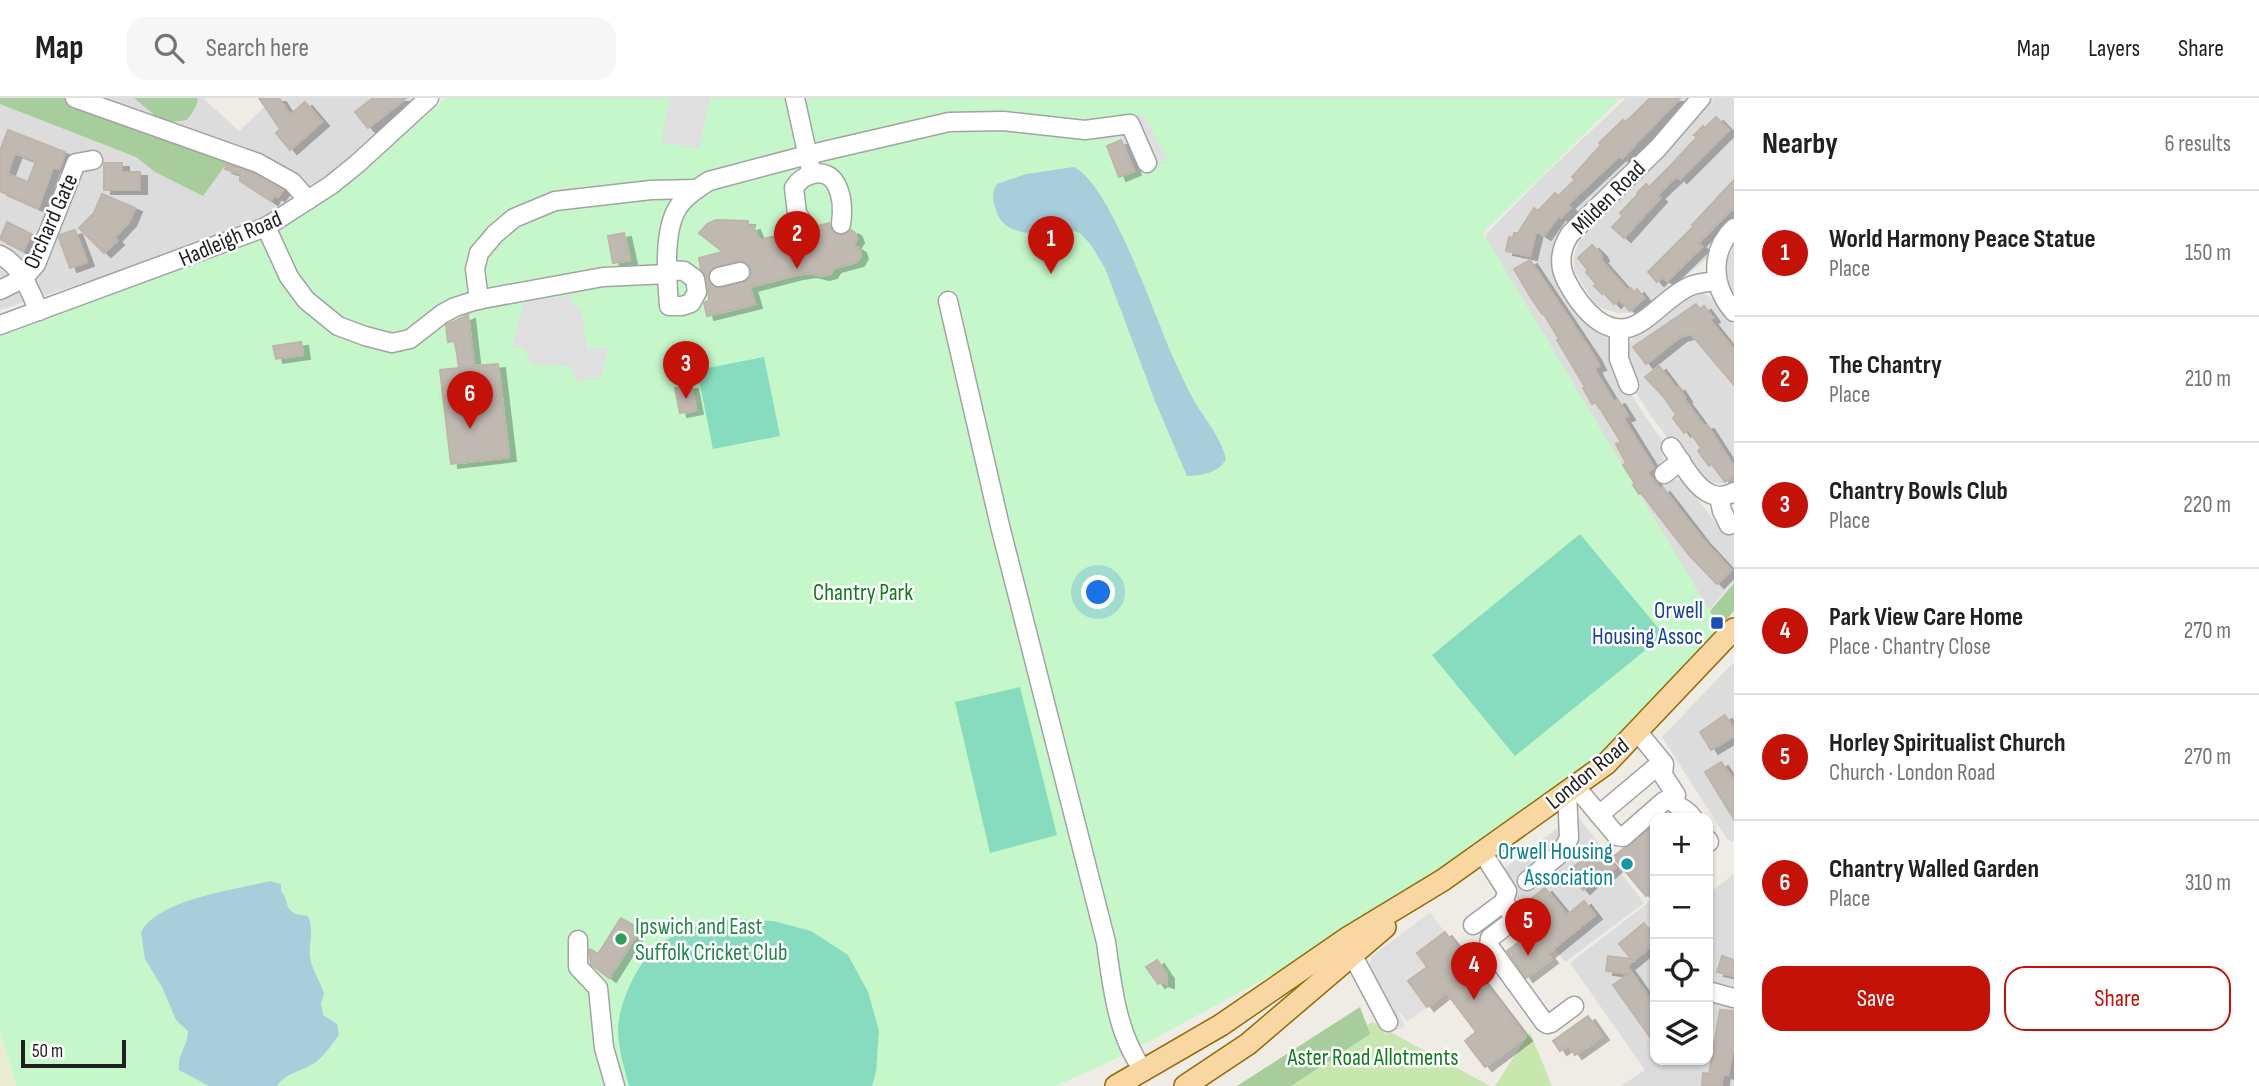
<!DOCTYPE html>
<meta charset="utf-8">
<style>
:root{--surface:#fff;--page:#f6f6f6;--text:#202124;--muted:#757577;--line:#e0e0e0;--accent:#c41209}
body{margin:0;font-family:"Sofia Sans Condensed",sans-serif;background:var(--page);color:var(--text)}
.controls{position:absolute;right:21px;bottom:21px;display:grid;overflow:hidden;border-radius:14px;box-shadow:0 2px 5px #0004}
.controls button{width:63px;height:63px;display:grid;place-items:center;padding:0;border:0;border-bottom:2px solid var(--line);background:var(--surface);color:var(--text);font:35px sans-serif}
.scale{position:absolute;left:21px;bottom:18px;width:105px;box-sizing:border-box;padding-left:7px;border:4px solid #1f1f1f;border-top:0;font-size:19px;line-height:24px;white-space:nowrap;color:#1f1f1f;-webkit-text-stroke:5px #fff;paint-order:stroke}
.you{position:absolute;left:1099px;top:495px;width:24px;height:24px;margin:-18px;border:5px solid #fff;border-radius:50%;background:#1a73e8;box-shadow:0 0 0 10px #1a73e833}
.badge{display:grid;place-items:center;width:46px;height:46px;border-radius:50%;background:var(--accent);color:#fff;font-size:23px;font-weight:700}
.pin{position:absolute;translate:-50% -58px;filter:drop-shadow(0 2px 4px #0008)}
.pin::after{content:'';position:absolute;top:37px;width:24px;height:21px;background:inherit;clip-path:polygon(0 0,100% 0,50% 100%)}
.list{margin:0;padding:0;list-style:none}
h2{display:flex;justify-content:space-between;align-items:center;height:91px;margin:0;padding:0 28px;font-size:30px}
h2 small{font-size:23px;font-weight:400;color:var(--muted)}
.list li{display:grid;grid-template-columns:46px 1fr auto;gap:21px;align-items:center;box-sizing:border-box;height:126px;padding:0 28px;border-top:2px solid var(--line)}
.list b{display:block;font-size:26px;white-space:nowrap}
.list p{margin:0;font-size:23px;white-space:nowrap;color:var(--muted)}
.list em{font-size:23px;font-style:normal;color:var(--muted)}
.actions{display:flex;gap:14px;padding:21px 28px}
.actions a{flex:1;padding:16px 0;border:2px solid var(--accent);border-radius:21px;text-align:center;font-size:24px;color:var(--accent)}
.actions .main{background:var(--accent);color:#fff}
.icon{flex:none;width:38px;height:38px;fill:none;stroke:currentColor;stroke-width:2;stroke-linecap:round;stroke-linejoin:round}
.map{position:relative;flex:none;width:1734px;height:988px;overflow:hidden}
header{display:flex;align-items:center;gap:42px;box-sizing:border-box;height:98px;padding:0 35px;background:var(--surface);border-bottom:2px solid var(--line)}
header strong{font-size:33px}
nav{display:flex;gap:38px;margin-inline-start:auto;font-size:24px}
.search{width:490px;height:63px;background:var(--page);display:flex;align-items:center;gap:18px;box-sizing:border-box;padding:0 24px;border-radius:21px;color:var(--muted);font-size:26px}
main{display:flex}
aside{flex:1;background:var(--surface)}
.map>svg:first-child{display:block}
.residential{fill:#dddcdc}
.farmland{fill:#eaedd2}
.grass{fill:#c7e7ae}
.forest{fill:#a8cd9c}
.park{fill:#c5f7cb}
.pitch{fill:#87dbbe}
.parking{fill:#dfdfdf}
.water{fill:#a8cddb}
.building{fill:#c0b9b2;stroke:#c0b4a8;stroke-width:2;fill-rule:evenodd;filter:url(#shadow)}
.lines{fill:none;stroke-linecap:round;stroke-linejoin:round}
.minor-casing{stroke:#a3a3a3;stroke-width:21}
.major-casing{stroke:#936b07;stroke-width:24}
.minor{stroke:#fff;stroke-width:18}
.major{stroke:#f8d7a2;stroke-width:21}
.transit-dot{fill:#1a4fb4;stroke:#fff;stroke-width:2.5}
.culture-dot{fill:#0f9aa8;stroke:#fff;stroke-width:2.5}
.leisure-dot{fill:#2e9e5b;stroke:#fff;stroke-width:2.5}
.labels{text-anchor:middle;stroke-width:5;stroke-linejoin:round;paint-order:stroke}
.street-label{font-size:23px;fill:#1f1f1f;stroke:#fff}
.park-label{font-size:23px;fill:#11791e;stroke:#fff}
.transit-label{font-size:23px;fill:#164399;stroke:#fff;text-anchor:end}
.culture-label{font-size:23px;fill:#0d838f;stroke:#fff;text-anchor:end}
.leisure-label{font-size:23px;fill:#27864d;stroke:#fff;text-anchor:start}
</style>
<header>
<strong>Map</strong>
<div class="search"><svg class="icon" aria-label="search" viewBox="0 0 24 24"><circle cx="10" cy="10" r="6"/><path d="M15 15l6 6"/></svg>Search here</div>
<nav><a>Map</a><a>Layers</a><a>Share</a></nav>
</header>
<main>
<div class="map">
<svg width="1734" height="988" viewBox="0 0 1734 988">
<defs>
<filter id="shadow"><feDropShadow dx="7" dy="4" stdDeviation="0" flood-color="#0004"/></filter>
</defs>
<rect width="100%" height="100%" fill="#efece5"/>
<!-- residential -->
<g class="residential">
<path d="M0 0H203L239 33 274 0H417L348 66 303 91 280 111 243 133 0 212Z"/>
<path d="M1626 0H1689L1656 40 1565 129 1555 145 1553 167 1556 181 1583 221 1603 235 1610 243 1613 276 1624 295 1629 293 1647 321 1666 347 1661 350 1664 361 1654 373 1665 388 1675 381 1684 383 1725 437 1734 430V483L1697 526 1484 162 1487 135 1542 79Z"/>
<path d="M1714 0H1734V118L1716 138 1708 160 1654 203 1634 215H1617L1601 210 1594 205 1574 172V159L1579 140 1658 65Z"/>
<path d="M1734 146V197L1730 192 1726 173 1728 158Z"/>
<path d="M1703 195 1711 200 1734 228V380L1721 386 1713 385 1705 379 1676 340 1671 344 1651 318 1633 290 1640 285 1630 265 1628 255 1630 243 1637 235 1655 226 1689 199Z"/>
<path d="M1734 564V744L1727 741 1662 639Z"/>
<path d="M1576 716 1644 805 1565 864 1498 775Z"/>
<path d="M1734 776V988H1621L1645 972 1570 865 1653 801 1655 804V962H1708V796Z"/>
</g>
<!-- farmland -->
<path class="farmland" d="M0 934 17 988H0Z"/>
<!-- grass -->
<g class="grass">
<path d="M1372 924 1490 988H1281L1283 981Z"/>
<path d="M1530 934 1552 988H1495Z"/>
</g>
<!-- forest -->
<g class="forest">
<path d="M0 0H63L227 65 203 98 155 74 136 59 0 6Z"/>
<path d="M134 0H198C197 9 192 15 187 22L164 25Z"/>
<path d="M1734 485V513L1712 539 1692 534Z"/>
<path d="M1360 909 1370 936 1291 988H1237Z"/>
</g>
<!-- park -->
<path class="park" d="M445 0H1621L1483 135 1726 540 1606 666 1420 797 1126 956 1056 988H17L0 934V227L251 145 357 79Z"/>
<!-- pitch -->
<g class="pitch">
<path d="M764 259 780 338 713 351 697 272Z"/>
<path d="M1580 436 1664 537 1515 658 1432 557Z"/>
<path d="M1020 589 1057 737 990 755 955 604Z"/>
<path d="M754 822 773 823 811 833 848 857 868 894 879 933 876 974 872 988H629C624 969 618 950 618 930 619 905 638 864 657 848 672 837 693 829 711 824 725 821 741 822 754 822Z"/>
</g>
<!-- parking -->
<g class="parking">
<path d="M670 0H710L699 51 661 44Z"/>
<path d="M1144 17 1167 62 1136 76 1120 38 1103 44 1094 25Z"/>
<path d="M572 197V208L581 209 587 252 608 249 602 278 577 284 572 271 566 268 553 267H531L523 248 512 250 524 204Z"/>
<path d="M1430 815 1445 834 1417 855 1427 869 1408 883 1427 909 1407 924 1396 909 1405 928 1385 937 1355 877 1370 866 1371 859Z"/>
</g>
<!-- water -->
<g class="water">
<path d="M1074 69C1110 86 1154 216 1172 257 1180 275 1190 297 1201 314 1212 330 1221 342 1226 361 1219 375 1202 377 1187 378L1155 303 1105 170 1091 147 1080 135 1074 133C1048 134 1005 144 996 112 993 103 991 95 997 86L1026 76Z"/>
<path d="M270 783 281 786V793C287 799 286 809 291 813 295 817 303 817 308 818 315 833 307 848 311 864 314 875 321 885 324 896L321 905 323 917 337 926 339 937C332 946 325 957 316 964 303 973 285 975 277 988H209L179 972C177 956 188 948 188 933L176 922 162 889 145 861 141 834C158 801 236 792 270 783Z"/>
</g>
<!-- building -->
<g class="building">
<path d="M259 0H279L290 17 305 4 322 24 290 52 276 35 280 31Z"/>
<path d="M373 0H406L368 30 355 14Z"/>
<path d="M1650 0H1680L1630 52 1622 60 1619 58 1567 107 1570 110 1561 119 1559 117 1544 138 1536 133 1530 158 1506 153 1509 139 1513 140 1514 135H1518L1534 110 1538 113 1555 95 1558 98 1575 82 1572 79 1601 47 1599 45 1623 22 1625 24 1631 19Z"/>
<path d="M1716 19 1729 32 1680 81 1677 78 1657 97 1660 100 1624 140 1612 129 1623 118 1620 115 1638 96 1637 95 1646 86 1649 89 1672 66 1697 39 1694 37 1703 28 1705 30Z"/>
<path d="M8 32 65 54 59 71 53 69 38 110 0 93V53ZM15 55 36 63 28 84 7 76Z"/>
<path d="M1121 42 1134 73 1119 79 1107 48Z"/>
<path d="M104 65H122V74H140V92H104Z"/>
<path d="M227 66 253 75 283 92 278 99 274 97 271 103 240 83V76L225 71Z"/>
<path d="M1734 82V109L1698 145 1702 149 1676 174 1667 183 1662 179 1657 184 1648 174 1693 129 1692 127Z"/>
<path d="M102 96 135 110 129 124 114 140 117 143 104 155 79 130 94 115Z"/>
<path d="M716 122 748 123 747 130 753 128 759 142 776 138 778 147 801 141 808 144 813 143 818 138V128L829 125 831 132 839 137 846 136 851 132 855 135 857 141 853 147 859 151 861 157 857 164 834 170 830 176 822 178 810 175 796 177 750 189 755 206 707 218 704 205 709 202 708 192 706 179 701 172 699 160 723 154 699 135 707 126ZM738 163H744L751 171V178L747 183 721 190 710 186 708 176 712 170Z"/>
<path d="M7 124 31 136 23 153 0 141Z"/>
<path d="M75 132 87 164 70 170 59 140 60 137Z"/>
<path d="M624 135 630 162 613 165 608 138Z"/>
<path d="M1592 147 1600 155 1602 159 1600 161 1628 193 1631 190 1634 194 1637 191 1644 200 1630 213 1619 201 1614 206 1603 194 1602 196 1594 188 1596 186 1586 174 1588 172 1578 160Z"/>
<path d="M1530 162 1594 258 1599 268 1594 270 1597 276 1614 304 1618 302 1628 318 1623 320 1654 370 1647 374 1661 392 1663 390 1704 443 1731 472 1717 486 1690 458 1641 395 1639 396 1633 387 1635 386 1623 367 1626 365 1616 346 1621 344 1596 304 1592 306 1583 290 1585 289 1557 242 1559 241 1543 215 1542 216 1530 198 1514 171Z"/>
<path d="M1696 206 1700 211 1704 208 1713 220 1710 222 1734 252V287L1691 236 1680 239 1646 266 1633 249Z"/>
<path d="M468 217 474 268 498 266 509 359 451 366 440 272 459 270 455 243 448 244 446 227Z"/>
<path d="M301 244 303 257 276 261 273 248Z"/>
<path d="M1659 268 1676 290 1678 289 1685 300 1684 301 1704 328 1707 327 1734 369V377L1725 384 1712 366 1709 368 1698 353 1701 350 1688 331 1684 335 1673 320 1676 317 1664 299 1645 279Z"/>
<path d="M691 287 696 312 680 315 675 290Z"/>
<path d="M1725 617 1734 631V638L1711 652 1700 634Z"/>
<path d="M1721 664 1734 683V721L1705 674Z"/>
<path d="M1655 726V790L1646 798 1613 759Z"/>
<path d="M1599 752 1615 770 1607 777 1603 773 1583 792 1569 777 1571 774 1570 773 1589 755 1592 758Z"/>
<path d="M1545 790 1567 817 1584 803 1595 817 1547 856 1551 861 1526 880 1507 853 1548 823 1531 801Z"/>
<path d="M621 820 640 831 609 880 591 866 589 852 590 851 598 856Z"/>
<path d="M1644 825 1655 840V845L1627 868 1655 908V946L1613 887 1629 876 1606 873 1608 858 1631 861 1619 846Z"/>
<path d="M1445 834 1525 939 1485 969 1465 943 1476 934 1446 894 1427 909 1408 883 1427 869 1417 855Z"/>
<path d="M1722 858 1734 862V878L1717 874Z"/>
<path d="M1157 862 1167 877V886L1161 884 1158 886 1146 869Z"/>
<path d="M1720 912 1734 913V943L1728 977 1723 976 1721 988H1702L1703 975 1709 976Z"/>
<path d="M1588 918 1602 938 1575 957 1568 947 1560 953 1553 943Z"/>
</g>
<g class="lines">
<defs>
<g id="minor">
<path d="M75 0 258 65 292 84 308 102"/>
<path d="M795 0 810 68"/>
<path d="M1701 0 1658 50 1570 136C1561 150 1558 166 1566 182 1580 209 1608 246 1641 224 1658 213 1672 196 1690 188 1698 185 1707 184 1716 183"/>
<path d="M266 129 289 179 306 202 338 228 365 238 392 245 410 241 442 216 455 209 477 202 603 179 668 176"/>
<path d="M1734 130C1709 154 1712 189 1734 214"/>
<path d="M808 133 797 115 794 90C803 75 826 68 836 86 843 99 843 112 841 126"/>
<path d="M0 157C22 168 29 192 39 213"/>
<path d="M668 172 684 173 695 181 697 194 691 205 682 208H669C667 181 663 135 677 111 684 99 697 91 709 83L807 57 949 24 1003 23 1085 32 1130 26 1147 65"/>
<path d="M719 179 740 174"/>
<path d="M0 192 24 180 36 166 76 65 93 62"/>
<path d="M479 202 475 171 479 155 495 136 514 120 555 103 651 92 697 91"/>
<path d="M948 203 1000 428 1106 844C1112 887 1117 938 1144 973"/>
<path d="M0 227 266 129 331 87 357 66 429 0"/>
<path d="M1619 231V261L1629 287"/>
<path d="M1671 349C1686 370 1704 411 1734 394"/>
<path d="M1664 376 1681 363"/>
<path d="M1719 399 1722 413 1729 427"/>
<path d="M1575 688 1617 738 1623 739 1663 704 1676 697 1663 677 1664 666 1637 633"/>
<path d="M1670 700C1676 710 1685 708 1693 720"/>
<path d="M1599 717 1662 664"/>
<path d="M1708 742 1709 744"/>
<path d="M1482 754 1507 793 1504 804 1515 821 1490 840 1489 848 1544 924 1547 926 1551 925 1574 908"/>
<path d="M1527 783 1561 755 1569 740 1567 693"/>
<path d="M1473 827 1504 804"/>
<path d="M578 842V869L598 890 604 950 615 988"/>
<path d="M1353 858 1388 924"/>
<path d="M1708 893 1734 900"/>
</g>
<g id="major">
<path d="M1116 988 1221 927 1349 839 1443 782 1606 666 1734 531"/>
<path d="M1185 988 1248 946 1385 829"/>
</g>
</defs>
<!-- minor casing -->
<use href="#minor" class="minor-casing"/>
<!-- major casing -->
<use href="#major" class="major-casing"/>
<!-- minor -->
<use href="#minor" class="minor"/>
<!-- major -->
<use href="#major" class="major"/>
</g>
<!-- markers -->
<rect class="transit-dot" x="1710" y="518" width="14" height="14" rx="3.5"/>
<circle class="culture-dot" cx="1627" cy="766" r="7"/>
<circle class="leisure-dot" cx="621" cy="841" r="7"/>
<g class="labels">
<!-- street labels -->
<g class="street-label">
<text transform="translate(1608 99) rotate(-45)" y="8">Milden Road</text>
<text transform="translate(50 123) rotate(-66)" y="8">Orchard Gate</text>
<text transform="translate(230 140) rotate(-23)" y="8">Hadleigh Road</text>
<text transform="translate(1587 675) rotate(-39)" y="8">London Road</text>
</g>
<!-- park labels -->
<g class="park-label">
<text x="863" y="502">Chantry Park</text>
<text x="1373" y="967">Aster Road Allotments</text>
</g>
<!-- transit labels -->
<g class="transit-label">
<text x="1703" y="520">Orwell<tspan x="1703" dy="26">Housing Assoc</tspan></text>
</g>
<!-- culture labels -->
<g class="culture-label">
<text x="1613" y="761">Orwell Housing<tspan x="1613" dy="26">Association</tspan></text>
</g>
<!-- leisure labels -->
<g class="leisure-label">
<text x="635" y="836">Ipswich and East<tspan x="635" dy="26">Suffolk Cricket Club</tspan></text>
</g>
</g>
</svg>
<div class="controls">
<button>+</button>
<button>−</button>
<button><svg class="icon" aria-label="locate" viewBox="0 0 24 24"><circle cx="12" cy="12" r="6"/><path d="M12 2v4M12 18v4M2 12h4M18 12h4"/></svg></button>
<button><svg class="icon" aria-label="layers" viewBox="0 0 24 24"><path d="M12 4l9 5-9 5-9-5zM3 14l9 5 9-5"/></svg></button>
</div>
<div class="scale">50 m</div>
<div class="you"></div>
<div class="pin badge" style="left:1051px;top:176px">1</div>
<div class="pin badge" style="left:797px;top:171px">2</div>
<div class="pin badge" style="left:686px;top:301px">3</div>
<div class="pin badge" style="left:1474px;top:902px">4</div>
<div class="pin badge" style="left:1528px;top:858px">5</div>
<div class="pin badge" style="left:470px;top:331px">6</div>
</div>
<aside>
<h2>Nearby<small>6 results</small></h2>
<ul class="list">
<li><span class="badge">1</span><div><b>World Harmony Peace Statue</b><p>Place</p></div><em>150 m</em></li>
<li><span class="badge">2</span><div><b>The Chantry</b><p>Place</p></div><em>210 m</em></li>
<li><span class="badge">3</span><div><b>Chantry Bowls Club</b><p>Place</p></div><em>220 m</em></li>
<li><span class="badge">4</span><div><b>Park View Care Home</b><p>Place · Chantry Close</p></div><em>270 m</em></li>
<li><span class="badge">5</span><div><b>Horley Spiritualist Church</b><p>Church · London Road</p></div><em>270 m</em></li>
<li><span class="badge">6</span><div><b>Chantry Walled Garden</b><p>Place</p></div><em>310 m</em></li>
</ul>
<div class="actions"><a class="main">Save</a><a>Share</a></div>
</aside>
</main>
